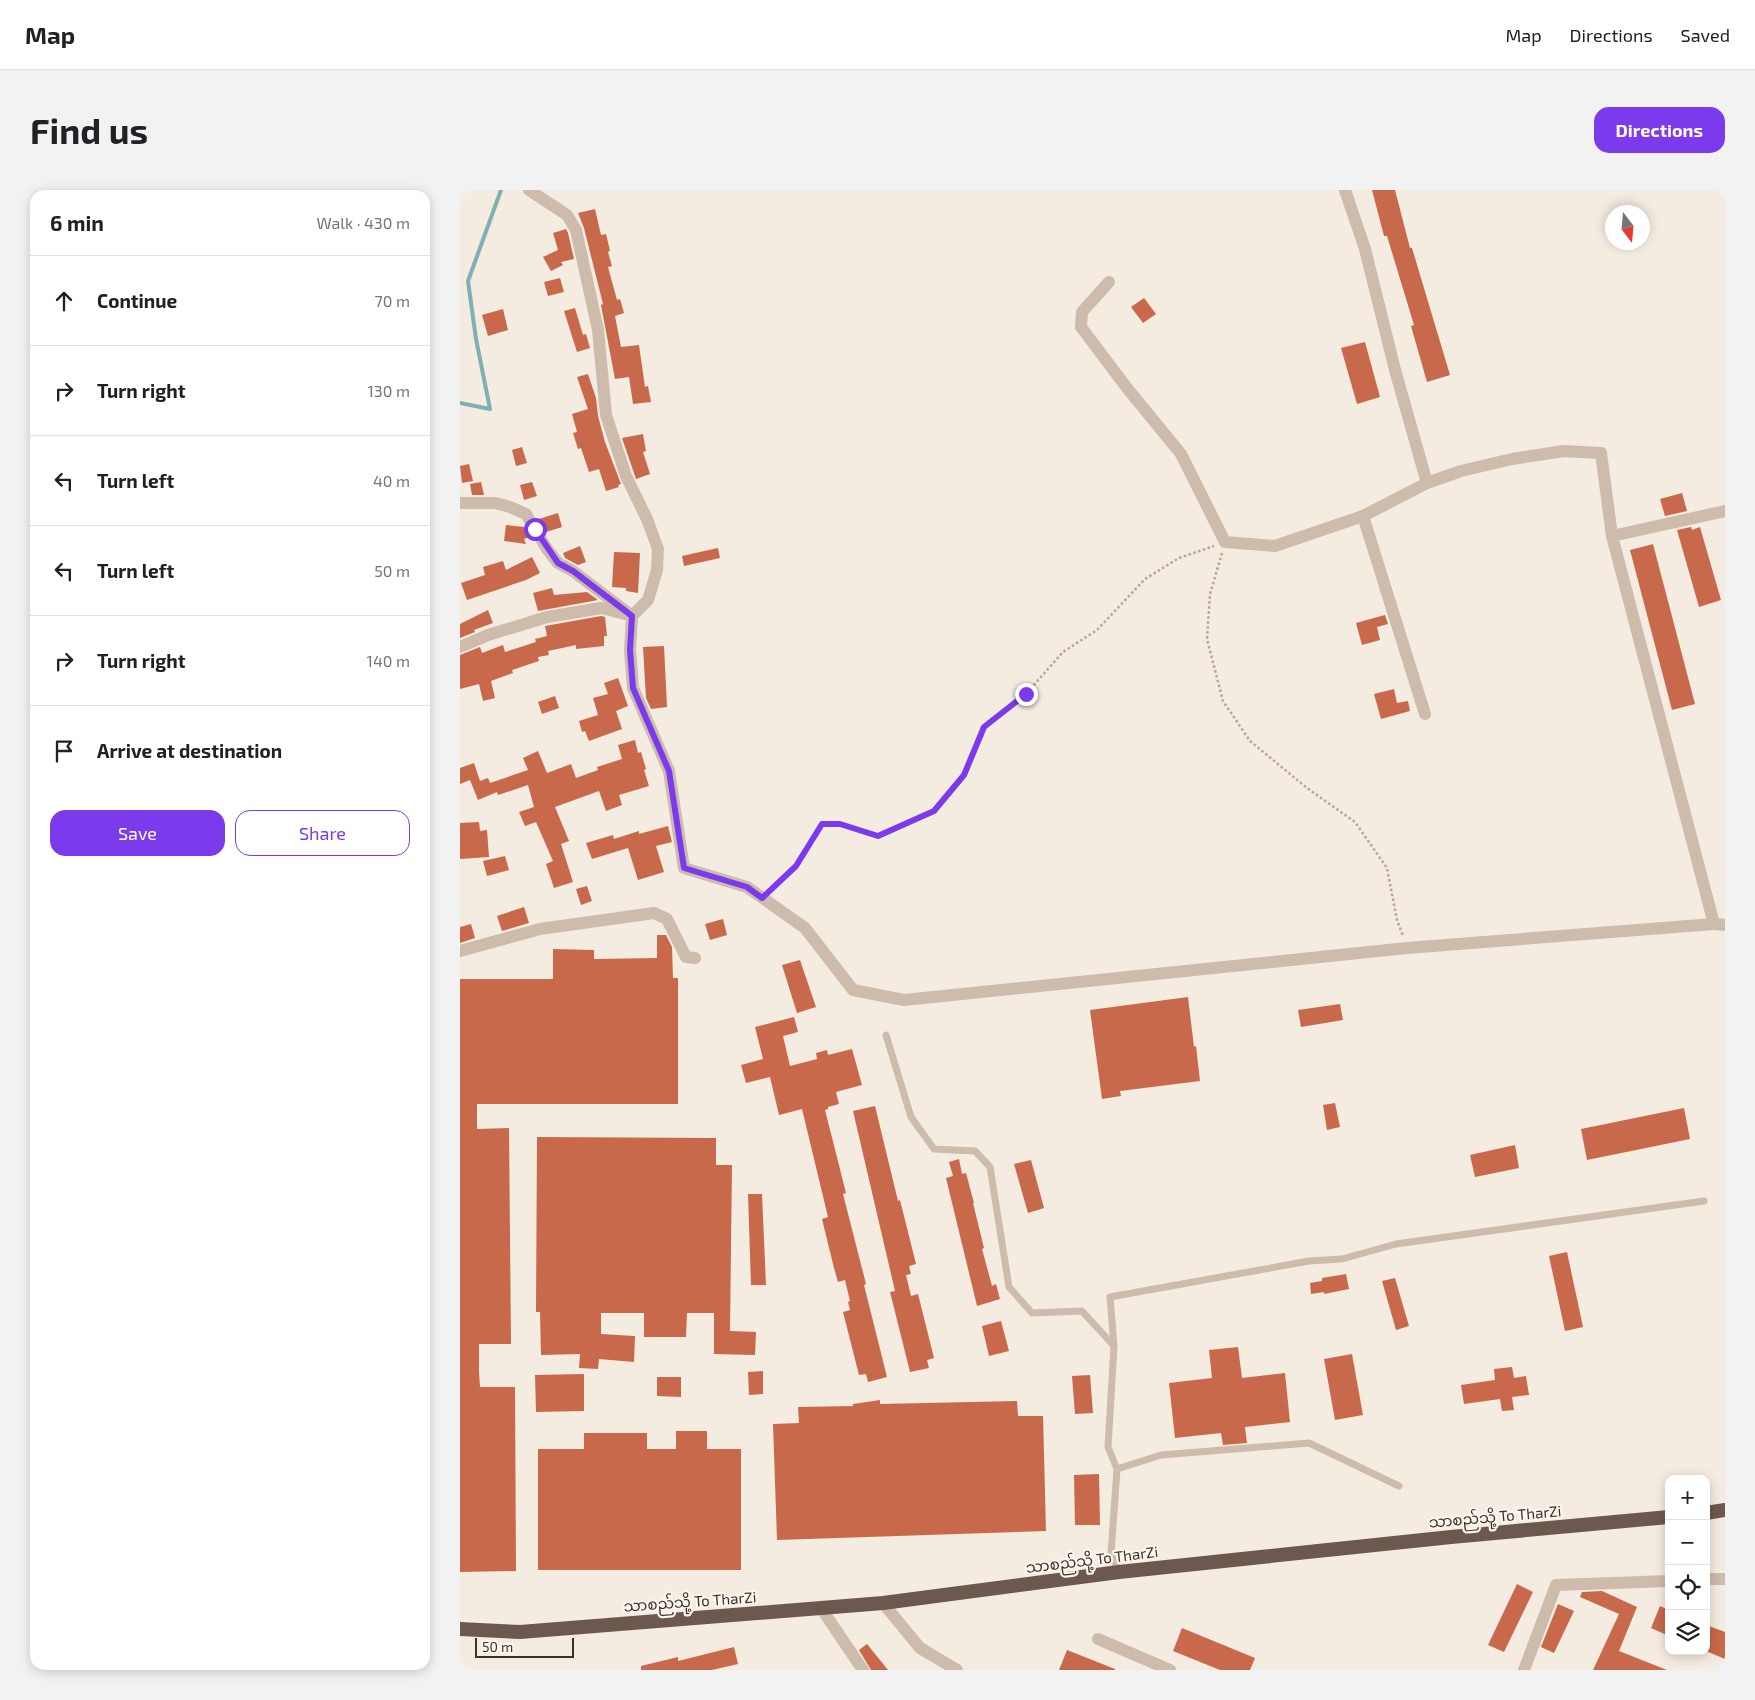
<!DOCTYPE html>
<meta charset="utf-8">
<style>
:root{--surface:#fff;--page:#f2f2f2;--text:#202124;--muted:#757577;--line:#e0e0e0;--accent:#7c3aed}
body{margin:0;font-family:"Exo 2","Noto Sans Myanmar",sans-serif;background:var(--page);color:var(--text)}
.controls{position:absolute;right:15px;bottom:15px;display:grid;overflow:hidden;border-radius:10px;box-shadow:0 2px 12px #0003}
.controls button{width:45px;height:45px;display:grid;place-items:center;padding:0;border:0;border-bottom:1px solid var(--line);background:var(--surface);color:var(--text);font:25px sans-serif}
.compass{position:absolute;left:1145px;top:15px;width:45px;height:45px;border-radius:50%;background:var(--surface);box-shadow:0 2px 12px #0003;rotate:164deg}
.scale{position:absolute;left:15px;bottom:12px;width:99px;box-sizing:border-box;padding-left:5px;border:2px solid #3b302b;border-top:0;font-size:14px;line-height:18px;white-space:nowrap;color:#3b302b;-webkit-text-stroke:4px #fbf5ee;paint-order:stroke}
.stop{position:absolute;width:15px;height:15px;margin:-11px;border:4px solid #7c3aed;border-radius:50%;background:#fff}
.stop.end{background:#7c3aed;border-color:#fff;box-shadow:0 1px 5px #0008}
.list{margin:0;padding:0;list-style:none}
h2{display:flex;justify-content:space-between;align-items:center;height:65px;margin:0;padding:0 20px;font-size:21px}
h2 small{font-size:16px;font-weight:400;color:var(--muted)}
.list li{display:grid;grid-template-columns:32px 1fr auto;gap:15px;align-items:center;box-sizing:border-box;height:90px;padding:0 20px;border-top:1px solid var(--line)}
.list b{display:block;font-size:19px;white-space:nowrap}
.list em{font-size:16px;font-style:normal;color:var(--muted)}
.actions{display:flex;gap:10px;padding:15px 20px}
.actions a{flex:1;padding:11px 0;border:1px solid var(--accent);border-radius:15px;text-align:center;font-size:18px;color:var(--accent)}
.actions .main{background:var(--accent);color:#fff}
.icon{flex:none;width:28px;height:28px;fill:none;stroke:currentColor;stroke-width:2;stroke-linecap:round;stroke-linejoin:round}
.map{position:relative;flex:none;width:1265px;height:1480px;overflow:hidden;border-radius:15px}
header{display:flex;align-items:center;gap:30px;box-sizing:border-box;height:70px;padding:0 25px;background:var(--surface);border-bottom:1px solid var(--line)}
header strong{font-size:24px}
nav{display:flex;gap:28px;margin-inline-start:auto;font-size:18px}
.intro{display:flex;align-items:center;justify-content:space-between;box-sizing:border-box;height:120px;padding:0 30px}
h1{margin:0;font-size:35px}
.button{padding:12px 22px;border-radius:15px;background:var(--accent);color:#fff;font-size:18px;font-weight:700}
main{display:flex;gap:30px;padding:0 30px}
aside{flex:1;background:var(--surface);border-radius:15px;box-shadow:0 2px 12px #0003}
.map>svg:first-child{display:block}
.lines{fill:none;stroke-linecap:round;stroke-linejoin:round}
.stream{stroke:#7fb0b2;stroke-width:4}
.building{fill:#c8694b}
.path{stroke:#b9a596;stroke-width:2.5;stroke-dasharray:2.5 2.5;stroke-linecap:butt}
.service{stroke:#cdbbac;stroke-width:7}
.minor{stroke:#cdbbac;stroke-width:12}
.trunk{stroke:#6c584f;stroke-width:14}
.route{stroke:#7c3aed;stroke-width:6}
.labels{text-anchor:middle;stroke-width:4.5;stroke-linejoin:round;paint-order:stroke}
.street-label{font-size:15px;fill:#3b302b;stroke:#fbf5ee}
</style>
<header>
<strong>Map</strong>
<nav><a>Map</a><a>Directions</a><a>Saved</a></nav>
</header>
<div class="intro"><h1>Find us</h1><a class="button">Directions</a></div>
<main>
<aside>
<h2>6 min<small>Walk · 430 m</small></h2>
<ul class="list">
<li><svg class="icon" aria-label="ahead" viewBox="0 0 24 24"><path d="M12 20V5M6 11l6-6 6 6"/></svg><div><b>Continue</b></div><em>70 m</em></li>
<li><svg class="icon" aria-label="right" viewBox="0 0 24 24"><path d="M7 20v-9h11M14 6l5 5-5 5"/></svg><div><b>Turn right</b></div><em>130 m</em></li>
<li><svg class="icon" aria-label="left" viewBox="0 0 24 24"><path d="M17 20v-9H6M10 6l-5 5 5 5"/></svg><div><b>Turn left</b></div><em>40 m</em></li>
<li><svg class="icon" aria-label="left" viewBox="0 0 24 24"><path d="M17 20v-9H6M10 6l-5 5 5 5"/></svg><div><b>Turn left</b></div><em>50 m</em></li>
<li><svg class="icon" aria-label="right" viewBox="0 0 24 24"><path d="M7 20v-9h11M14 6l5 5-5 5"/></svg><div><b>Turn right</b></div><em>140 m</em></li>
<li><svg class="icon" aria-label="arrive" viewBox="0 0 24 24"><path d="M6 21V4h12l-3 4 3 4H6"/></svg><div><b>Arrive at destination</b></div></li>
</ul>
<div class="actions"><a class="main">Save</a><a>Share</a></div>
</aside>
<div class="map">
<svg width="1265" height="1480" viewBox="0 0 1265 1480">
<rect width="100%" height="100%" fill="#f4ebe1"/>
<g class="lines">
<!-- stream -->
<path class="stream" d="M0 213 30 219 16 149 8 91 41 0"/>
</g>
<!-- building -->
<g class="building">
<path d="M912 0H935L950 58H952L990 185 967 192 951 136 954 135 927 46H924Z"/>
<path d="M135 19 141 45 146 44 150 61 148 62 152 76 148 77 157 110 160 109 164 123 155 126 161 157 179 155 185 197 188 196 191 212 173 214 169 187 155 189 141 115 143 114 124 38 118 23Z"/>
<path d="M106 39 108 43 114 69 101 72 103 75 91 81 83 67 98 60 93 43Z"/>
<path d="M100 88 104 102 88 106 84 92Z"/>
<path d="M684 108 696 124 683 133 671 117Z"/>
<path d="M115 118 123 145 126 144 130 158 117 162 104 121Z"/>
<path d="M43 119 48 140 28 146 22 125Z"/>
<path d="M905 152 920 207 897 214 881 158Z"/>
<path d="M128 184 136 208 138 226 145 252 161 294 158 295 159 297 146 301 139 279 129 282 121 258 118 259 113 243 117 242 112 224 128 219 117 187Z"/>
<path d="M183 244 186 261 183 262 190 284 176 289 162 248Z"/>
<path d="M62 257 67 273 56 276 52 260Z"/>
<path d="M9 274 13 291 2 293 0 276Z"/>
<path d="M21 292 24 305H12L10 294Z"/>
<path d="M72 292 77 306 64 310 60 295Z"/>
<path d="M1222 303 1227 321 1205 326 1200 309Z"/>
<path d="M98 323 102 337 86 342 79 329Z"/>
<path d="M46 335 64 337 70 347 64 349 66 354 44 351Z"/>
<path d="M1231 337 1232 340 1240 337 1261 410 1239 417 1217 340Z"/>
<path d="M1193 354 1235 514 1212 520 1170 360Z"/>
<path d="M120 356 126 372 118 375 105 368 103 363Z"/>
<path d="M258 358 260 368 224 376 222 366Z"/>
<path d="M154 362 180 363 178 403 166 401V398L152 397Z"/>
<path d="M72 367 80 383 66 390 7 410 1 393 25 385 23 377 43 371 46 380Z"/>
<path d="M92 398 94 405 127 402 138 410 78 421 73 403Z"/>
<path d="M28 420 33 433 14 440 15 442 0 448V434Z"/>
<path d="M925 425 928 434 917 437 920 450 902 455 896 433Z"/>
<path d="M141 426 145 427 147 446H144V456L116 459V455L88 461 89 465 78 467 79 471 52 480 53 483 31 491 35 508 23 511 19 494 0 499V465L20 457 22 463 43 455 45 462 76 452 75 449 87 446 85 436Z"/>
<path d="M204 456 207 517 191 519 186 508 183 457Z"/>
<path d="M158 488 168 516 156 521 162 539 129 551 125 541 122 542 119 531 138 525 133 508 148 504 144 493Z"/>
<path d="M934 499 937 513 948 511 950 521 921 529 914 504Z"/>
<path d="M95 506 99 518 82 524 78 512Z"/>
<path d="M175 550 178 563 181 562 186 579 184 580 189 596 159 605 162 615 146 621 139 601 95 617 109 651 101 654 113 692 94 698 86 674 93 671 76 632 65 636 59 622 74 617 68 595 38 605 37 602 18 610 10 590 0 594V578L14 573 20 591 28 588 30 593 68 580 63 568 78 561 87 583 111 574 116 588 138 580 137 577 162 569 158 555Z"/>
<path d="M19 632 20 641 27 640 29 667 0 669V633Z"/>
<path d="M208 636 212 652 196 656 204 682 178 690 168 658 132 669 126 653 153 645 154 649 179 641V644Z"/>
<path d="M45 666 49 680 27 686 23 671Z"/>
<path d="M127 696 132 711 121 715 116 699Z"/>
<path d="M64 717 69 733 42 741 37 726Z"/>
<path d="M263 729 267 745 250 750 245 734Z"/>
<path d="M11 734 15 748 0 753V737Z"/>
<path d="M197 745H206L212 757 213 788H218V914H17V939L49 938 51 1154H19V1182L20 1197H55L56 1381 0 1382V789H93V759L134 760V769L197 768Z"/>
<path d="M340 770 356 817 337 823 322 775Z"/>
<path d="M728 807 734 857 736 856 740 891 660 901 661 906 642 909 630 820Z"/>
<path d="M880 814 883 830 841 837 838 820Z"/>
<path d="M334 827 338 842 323 846 330 876 357 869 356 863 367 860 368 865 392 859 402 895 376 902 379 914 368 917V919L365 920 386 1003 383 1004 406 1094 404 1095 427 1187 408 1192 406 1184 399 1185 383 1122 390 1120 388 1112 390 1111 385 1090 378 1092 374 1078 362 1029 368 1027 342 919 319 925 310 887 286 893 281 875 303 869 295 837Z"/>
<path d="M875 913 880 937 867 940 863 915Z"/>
<path d="M415 916 438 1011 440 1010 456 1074 449 1076 451 1084 446 1085 451 1106 458 1104 474 1168 467 1170 469 1178 450 1182 430 1102 435 1101 393 921Z"/>
<path d="M1224 918 1230 949 1127 970 1121 939Z"/>
<path d="M77 947 256 948V975H272L270 1141 296 1142 295 1165 254 1164V1123H227L226 1147H184V1123H141V1144L175 1146 174 1172 139 1169 138 1179 119 1178 120 1164 81 1165 80 1122H76Z"/>
<path d="M1055 955 1059 978 1015 987 1010 965Z"/>
<path d="M499 969 502 984 506 983 514 1013H513L524 1058 522 1059 532 1096 536 1094 540 1109 517 1116 486 988 493 986 489 972Z"/>
<path d="M571 970 584 1018 568 1023 554 974Z"/>
<path d="M288 1004H302L306 1095H291Z"/>
<path d="M1107 1062 1123 1137 1105 1141 1089 1066Z"/>
<path d="M886 1084 889 1099 864 1104V1102L851 1104 850 1093 862 1091V1088Z"/>
<path d="M935 1088 949 1136 936 1140 922 1091Z"/>
<path d="M541 1131 549 1161 529 1166 522 1136Z"/>
<path d="M778 1157 782 1188 825 1183 830 1232 785 1237 787 1253 763 1255 761 1243 715 1248 709 1193 752 1188 749 1160Z"/>
<path d="M892 1164 903 1225 875 1230 864 1169Z"/>
<path d="M1052 1177 1054 1188 1066 1186 1069 1205 1052 1207 1054 1220 1042 1221 1040 1209 1004 1214 1001 1195 1035 1190 1034 1179Z"/>
<path d="M303 1181V1204L289 1205 288 1182Z"/>
<path d="M124 1184V1221L76 1222 75 1185Z"/>
<path d="M630 1185 633 1223 615 1224 612 1186Z"/>
<path d="M197 1187H221V1207L197 1206Z"/>
<path d="M420 1210V1214L557 1211 558 1226H583L586 1341 317 1350 313 1234 339 1233 338 1217 393 1216V1214Z"/>
<path d="M216 1241H247V1259H281V1380H78V1259H124V1243H187V1259H216Z"/>
<path d="M639 1284 640 1335H615L614 1285Z"/>
<path d="M1057 1394 1073 1402 1044 1462 1028 1455Z"/>
<path d="M1142 1401 1177 1417 1159 1461 1207 1480H1133L1159 1424 1120 1407 1122 1402Z"/>
<path d="M1098 1414 1114 1421 1094 1463 1081 1457Z"/>
<path d="M1200 1416 1209 1420V1446L1191 1438Z"/>
<path d="M1246 1435 1265 1442V1469L1246 1461Z"/>
<path d="M722 1438 795 1468 790 1480H760L713 1461Z"/>
<path d="M407 1454 428 1480H411L399 1460Z"/>
<path d="M274 1457 278 1474 252 1480H181V1476L218 1467V1471Z"/>
<path d="M607 1460 655 1479V1480H599Z"/>
</g>
<g class="lines">
<!-- path -->
<g class="path">
<path d="M762 363 750 404 747 449 763 511 790 551 847 598 895 632 927 678 937 730 943 746"/>
<path d="M312 698 336 676 362 634H380L418 646 474 621 504 585 524 537 566 504 603 462 637 440 685 389 719 368 754 356"/>
</g>
<!-- service -->
<g class="service">
<path d="M426 845 451 927 474 959 515 961 530 977 549 1097 572 1123 622 1121 654 1156 648 1257 657 1279"/>
<path d="M654 1156 650 1107 849 1071 882 1069 936 1054 1244 1011"/>
<path d="M659 1382 651 1364 657 1279 701 1265 849 1253 939 1296"/>
</g>
<!-- minor -->
<g class="minor">
<path d="M69 0 107 25 116 40 138 140 146 225 166 286 187 329 198 359 197 380 188 410 172 426 170 460 173 498 209 581 224 678 287 697 345 738 393 800 444 810 947 758 1254 734"/>
<path d="M885 0 905 59 935 180 967 293"/>
<path d="M649 92 622 122 621 137 667 198 721 264 765 352 815 356 903 326"/>
<path d="M0 313H35L50 317 66 324 87 359 98 373 113 381 172 426"/>
<path d="M1152 346 1254 734 1265 735"/>
<path d="M0 457 28 445 87 427 141 418 165 424"/>
<path d="M965 524 903 326 967 293 1001 281 1052 269 1104 261 1141 263 1152 346 1265 321"/>
<path d="M0 761 80 739 194 723 207 729 226 767 235 768"/>
<path d="M1246 1389H1265"/>
<path d="M423 1413 460 1458 497 1480"/>
<path d="M361 1418 403 1480"/>
<path d="M638 1449 710 1480"/>
<path d="M1064 1480 1096 1395 1209 1391"/>
</g>
<!-- trunk -->
<g class="trunk">
<path d="M1246 1323 1265 1320"/>
<path d="M0 1439 60 1442 423 1413 659 1382 991 1347 1209 1327"/>
</g>
</g>
<g class="lines">
<!-- route -->
<path class="route" d="M75 339 98 373 113 381 172 426 170 460 173 498 209 581 224 678 287 697 302 708 336 676 362 634H380L418 646 474 621 504 585 524 537 566 504"/>
</g>
<g class="labels">
<!-- street labels -->
<g class="street-label">
<text transform="translate(1035 1327) rotate(-5)" y="5">သာစည်သို့ To TharZi</text>
<text transform="translate(632 1370) rotate(-7)" y="5">သာစည်သို့ To TharZi</text>
<text transform="translate(230 1412) rotate(-4)" y="5">သာစည်သို့ To TharZi</text>
</g>
</g>
</svg>
<div class="controls">
<button>+</button>
<button>−</button>
<button><svg class="icon" aria-label="locate" viewBox="0 0 24 24"><circle cx="12" cy="12" r="6"/><path d="M12 2v4M12 18v4M2 12h4M18 12h4"/></svg></button>
<button><svg class="icon" aria-label="layers" viewBox="0 0 24 24"><path d="M12 4l9 5-9 5-9-5zM3 14l9 5 9-5"/></svg></button>
</div>
<svg class="compass" viewBox="-18 -18 36 36"><path d="M0-13l5 13h-10z" fill="#e53935"/><path d="M0 13l5-13h-10z" fill="#757577"/></svg>
<div class="scale">50 m</div>
<div class="stop" style="left:75px;top:339px"></div>
<div class="stop end" style="left:566px;top:504px"></div>
</div>
</main>
